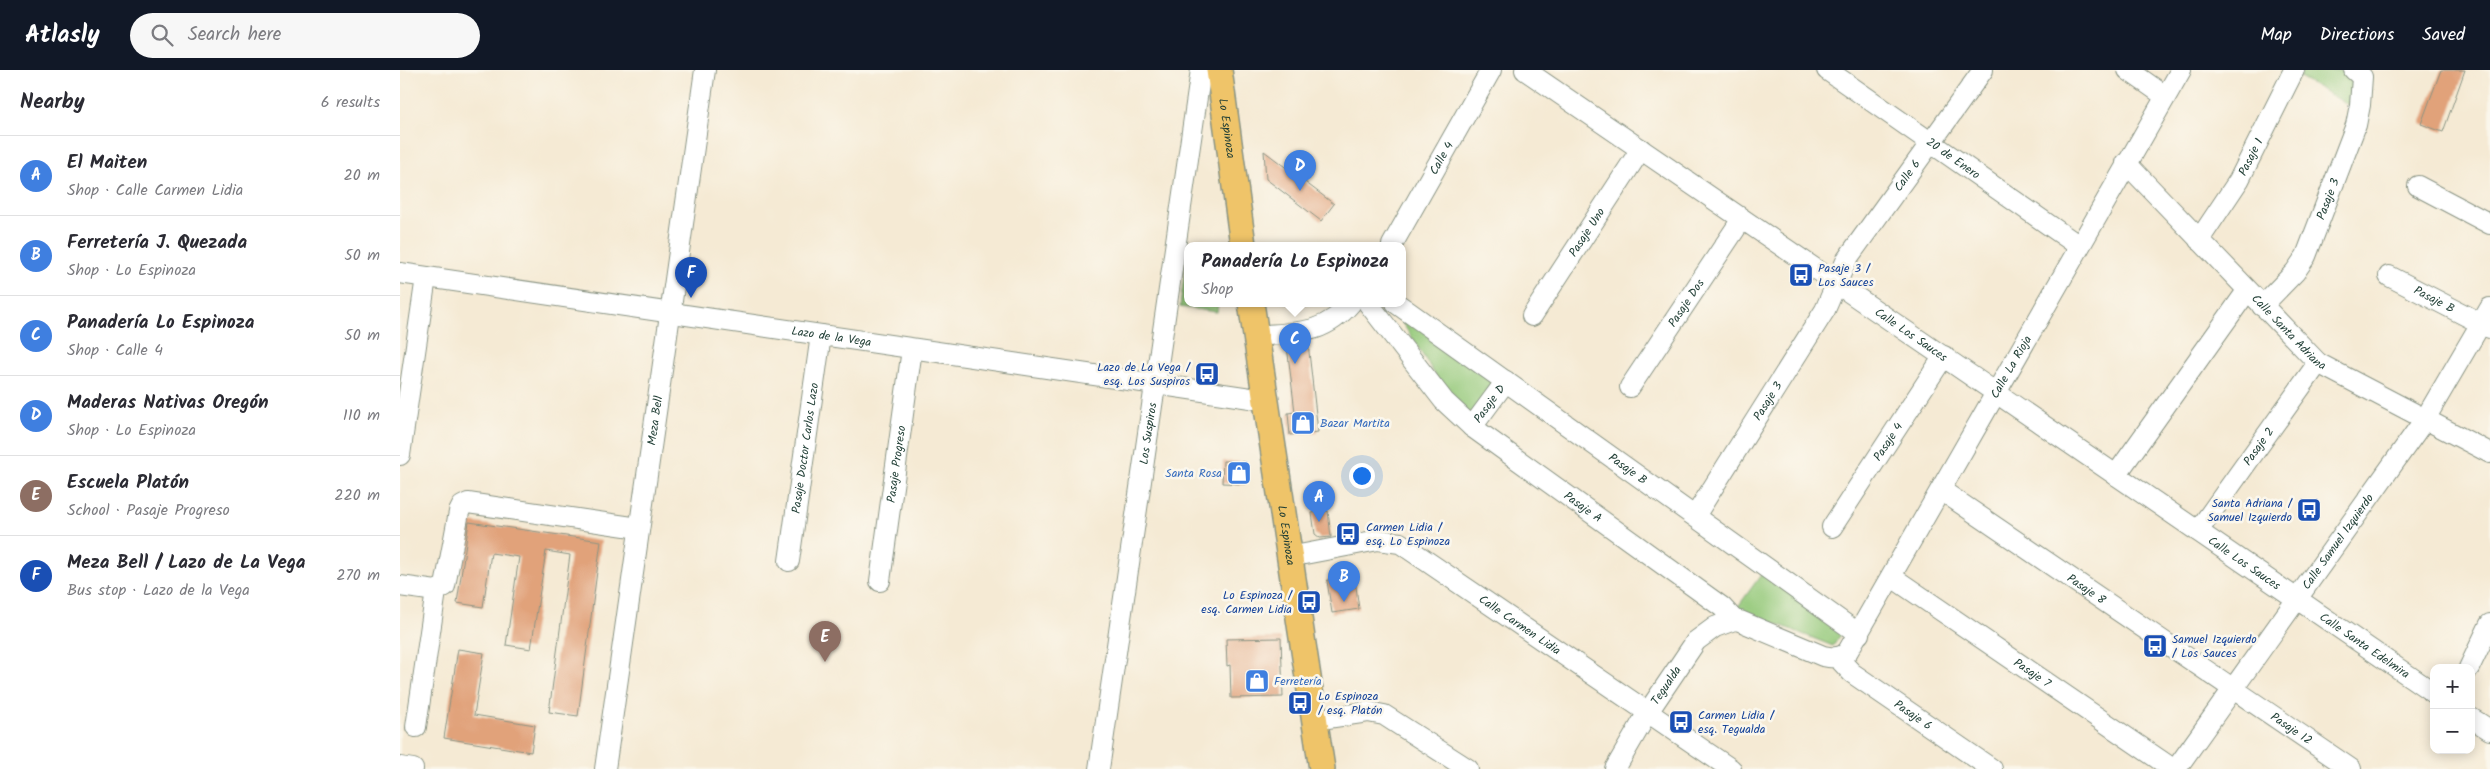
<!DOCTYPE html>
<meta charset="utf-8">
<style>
:root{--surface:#fff;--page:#f7f7f7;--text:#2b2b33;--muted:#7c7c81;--line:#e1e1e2;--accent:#111827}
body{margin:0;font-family:Kalam,sans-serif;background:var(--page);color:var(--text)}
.controls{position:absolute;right:15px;bottom:15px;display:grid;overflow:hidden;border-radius:10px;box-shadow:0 2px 12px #0003}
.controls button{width:45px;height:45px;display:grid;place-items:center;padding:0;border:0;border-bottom:1px solid var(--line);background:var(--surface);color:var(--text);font:25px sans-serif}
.you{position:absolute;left:961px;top:405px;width:18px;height:18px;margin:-12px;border:4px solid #fff;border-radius:50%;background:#1a73e8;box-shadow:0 0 0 8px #1a73e833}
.badge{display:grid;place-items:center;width:32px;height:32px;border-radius:50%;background:var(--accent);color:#fff;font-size:16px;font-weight:700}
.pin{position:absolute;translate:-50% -41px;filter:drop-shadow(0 1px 2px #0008)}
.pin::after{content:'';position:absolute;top:26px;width:18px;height:15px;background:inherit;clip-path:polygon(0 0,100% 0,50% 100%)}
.popup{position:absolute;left:784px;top:172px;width:222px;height:65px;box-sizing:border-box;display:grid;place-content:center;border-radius:10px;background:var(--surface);filter:drop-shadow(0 1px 4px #0005);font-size:16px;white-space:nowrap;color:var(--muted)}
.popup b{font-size:19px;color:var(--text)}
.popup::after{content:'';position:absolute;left:50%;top:100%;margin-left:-10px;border:10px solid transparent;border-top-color:var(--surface)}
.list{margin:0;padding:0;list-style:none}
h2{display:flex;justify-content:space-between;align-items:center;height:65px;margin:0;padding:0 20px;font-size:21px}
h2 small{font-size:16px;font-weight:400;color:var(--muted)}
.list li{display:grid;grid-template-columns:32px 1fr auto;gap:15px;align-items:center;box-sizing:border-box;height:80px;padding:0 20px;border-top:1px solid var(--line)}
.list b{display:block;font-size:19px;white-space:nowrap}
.list p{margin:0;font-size:16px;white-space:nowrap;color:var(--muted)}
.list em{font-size:16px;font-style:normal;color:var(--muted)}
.icon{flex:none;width:28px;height:28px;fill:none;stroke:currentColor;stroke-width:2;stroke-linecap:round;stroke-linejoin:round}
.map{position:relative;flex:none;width:2090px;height:699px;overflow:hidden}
header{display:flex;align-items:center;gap:30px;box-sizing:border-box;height:70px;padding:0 25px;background:var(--accent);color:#fff}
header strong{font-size:24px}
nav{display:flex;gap:28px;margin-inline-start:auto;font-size:18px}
.search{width:350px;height:45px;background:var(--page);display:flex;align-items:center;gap:12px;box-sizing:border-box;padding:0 18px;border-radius:28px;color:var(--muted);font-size:19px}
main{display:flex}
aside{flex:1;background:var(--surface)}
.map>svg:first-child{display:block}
.green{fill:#94c97a;stroke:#5a8357}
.building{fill:#e1a27a}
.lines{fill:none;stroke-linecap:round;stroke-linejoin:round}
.minor-casing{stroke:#8a9484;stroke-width:22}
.major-casing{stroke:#8a9484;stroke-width:28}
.minor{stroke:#fff;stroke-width:20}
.major{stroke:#efc469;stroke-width:25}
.labels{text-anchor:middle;stroke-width:5;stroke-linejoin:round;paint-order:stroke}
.street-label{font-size:12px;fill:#1f3d34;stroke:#fbf7ec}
.transit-label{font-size:12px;fill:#164399;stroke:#fbf7ec;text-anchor:start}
.shop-label{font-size:12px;fill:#366cbe;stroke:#fbf7ec;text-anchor:start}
</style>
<header>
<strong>Atlasly</strong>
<div class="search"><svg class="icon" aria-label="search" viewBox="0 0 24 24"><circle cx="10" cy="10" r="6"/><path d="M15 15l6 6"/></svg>Search here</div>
<nav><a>Map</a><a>Directions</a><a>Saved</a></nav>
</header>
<main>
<aside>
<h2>Nearby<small>6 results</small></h2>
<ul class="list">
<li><span class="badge" style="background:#3f7fe0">A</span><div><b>El Maiten</b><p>Shop · Calle Carmen Lidia</p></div><em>20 m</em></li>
<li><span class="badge" style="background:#3f7fe0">B</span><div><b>Ferretería J. Quezada</b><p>Shop · Lo Espinoza</p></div><em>50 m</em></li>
<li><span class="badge" style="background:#3f7fe0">C</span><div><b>Panadería Lo Espinoza</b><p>Shop · Calle 4</p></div><em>50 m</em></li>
<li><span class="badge" style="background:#3f7fe0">D</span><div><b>Maderas Nativas Oregón</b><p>Shop · Lo Espinoza</p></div><em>110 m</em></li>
<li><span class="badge" style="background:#8d6e63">E</span><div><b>Escuela Platón</b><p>School · Pasaje Progreso</p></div><em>220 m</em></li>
<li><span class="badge" style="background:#1a4fb4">F</span><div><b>Meza Bell / Lazo de La Vega</b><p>Bus stop · Lazo de la Vega</p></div><em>270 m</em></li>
</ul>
</aside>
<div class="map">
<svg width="2090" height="699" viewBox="0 0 2090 699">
<rect width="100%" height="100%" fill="#fbf7ec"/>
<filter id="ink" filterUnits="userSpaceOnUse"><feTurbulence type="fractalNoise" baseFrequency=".02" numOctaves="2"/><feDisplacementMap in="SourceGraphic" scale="10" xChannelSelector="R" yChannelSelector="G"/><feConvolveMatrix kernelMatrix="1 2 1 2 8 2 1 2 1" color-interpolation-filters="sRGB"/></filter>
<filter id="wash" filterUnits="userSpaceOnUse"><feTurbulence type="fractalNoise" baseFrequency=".0096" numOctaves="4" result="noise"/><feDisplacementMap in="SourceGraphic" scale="20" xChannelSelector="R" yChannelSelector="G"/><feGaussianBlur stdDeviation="1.12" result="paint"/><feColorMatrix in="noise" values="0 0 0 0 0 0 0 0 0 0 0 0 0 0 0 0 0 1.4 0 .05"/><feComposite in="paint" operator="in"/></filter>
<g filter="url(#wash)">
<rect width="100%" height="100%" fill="#f5ead4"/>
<!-- green -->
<g class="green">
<path d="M1903 0H1941L1953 10 1952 37 1900 7Z"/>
<path d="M787 183 788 233H818L817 242 780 237Z"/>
<path d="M990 233 1098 311 1071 346 1051 330Z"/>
<path d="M1363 502 1444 560 1433 576 1337 538Z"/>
</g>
<g id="blocks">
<!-- building -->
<g class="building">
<path d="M2041 0H2065L2043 62 2021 54Z"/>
<path d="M864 81 934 134 921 151 866 109Z"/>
<path d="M908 273 918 362 890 365 888 343 895 342 887 276Z"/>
<path d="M823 391 845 392V414L822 413Z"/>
<path d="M928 441 931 467 920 468 915 464 912 443Z"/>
<path d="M69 452 201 471 178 646 149 642 170 485 146 481 131 579 106 575 119 487 91 483 83 537 57 533Z"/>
<path d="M954 502 959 539 932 543 927 511 932 505Z"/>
<path d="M881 568 883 627 831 628 830 595 827 596 826 569Z"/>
<path d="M58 579 84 583 74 645 135 655 131 682 44 668Z"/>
</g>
</g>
</g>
<g filter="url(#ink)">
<use href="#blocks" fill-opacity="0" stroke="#8a9484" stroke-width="1"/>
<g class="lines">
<defs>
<g id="minor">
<path id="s1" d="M1125 0 2034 623"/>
<path id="s2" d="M1427 0 1679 176"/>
<path d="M1728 0 1765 26"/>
<path id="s3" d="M1726 93 1918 293 2090 383"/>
<path d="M2018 116 2090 154"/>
<path id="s4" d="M1799 170 1839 110 1894 0"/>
<path id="s5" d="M992 175 1091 0"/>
<path id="s6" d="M0 203 864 330"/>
<path id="s7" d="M1989 206 2090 258"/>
<path id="s8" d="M968 233 1044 331 1072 357 1322 537 1334 550"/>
<path id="s9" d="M996 233 1459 564"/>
<path id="s10" d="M1862 236 1895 202 1906 186 1956 55 1960 35 1962 7 1954 0"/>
<path id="s11" d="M1132 246 1241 79"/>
<path d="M855 266C896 262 923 266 951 233"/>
<path id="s12" d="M1230 317 1342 149"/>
<path id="s13" d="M1072 357 1106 311"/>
<path d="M0 385 26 207"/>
<path d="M1716 405 1847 221"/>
<path id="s14" d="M1541 420 1951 699"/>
<path id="s15" d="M1295 446 1425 240 1447 189 1583 0"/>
<path id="s16" d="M1432 457 1544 286"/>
<path id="s17" d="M1798 461 1918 293"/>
<path id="s18" d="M889 487 978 470 1000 473 1331 699"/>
<path id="s19" d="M389 491 421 265"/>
<path id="s20" d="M1492 507 1773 699"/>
<path id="s21" d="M480 511 512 279"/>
<path d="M0 516 36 521 45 516 59 442 62 436 68 433 239 458"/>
<path id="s22" d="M1437 587 1452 603 1592 699"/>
<path d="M2069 598 2090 554"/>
<path d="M2071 648 2090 660"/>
<path d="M914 650 968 642 984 645 1068 699"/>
<path d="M16 657 36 521"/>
<path d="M0 697 13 699"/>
<path id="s23" d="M205 699 305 0"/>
<path id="s24" d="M699 699 801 0"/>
<path id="s25" d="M1215 699 1248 642 1296 571 1315 557 1334 550 1340 551 1423 586C1432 588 1441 589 1448 581L1781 0"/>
<path id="s26" d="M1776 699 2025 349 2090 238"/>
</g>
<g id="major">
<path id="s27" d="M819 0 843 175"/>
<path id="s28" d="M851 233 922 699"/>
</g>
</defs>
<!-- minor casing -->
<use href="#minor" class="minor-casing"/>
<!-- major casing -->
<use href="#major" class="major-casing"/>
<!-- minor -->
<use href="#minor" class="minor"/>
<!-- major -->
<use href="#major" class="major"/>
</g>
</g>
<!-- icons -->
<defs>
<symbol id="bus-square" viewBox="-11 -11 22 22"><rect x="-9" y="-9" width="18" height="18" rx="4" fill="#1a4fb4" stroke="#fbf7ec"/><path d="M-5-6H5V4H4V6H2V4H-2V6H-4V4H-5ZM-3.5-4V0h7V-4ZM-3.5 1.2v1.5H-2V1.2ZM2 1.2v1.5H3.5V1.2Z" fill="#fff"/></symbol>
<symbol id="shop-square" viewBox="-11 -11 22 22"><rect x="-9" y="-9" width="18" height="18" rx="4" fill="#3f7fe0" stroke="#fbf7ec"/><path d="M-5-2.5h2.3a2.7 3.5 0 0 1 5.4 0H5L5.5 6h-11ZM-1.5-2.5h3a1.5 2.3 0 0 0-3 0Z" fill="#fff"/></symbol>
</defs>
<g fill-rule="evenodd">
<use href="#bus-square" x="1387" y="191" width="28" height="28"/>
<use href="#bus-square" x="793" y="290" width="28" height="28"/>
<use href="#shop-square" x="889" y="339" width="28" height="28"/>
<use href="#shop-square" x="825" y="389" width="28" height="28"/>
<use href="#bus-square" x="1895" y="426" width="28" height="28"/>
<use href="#bus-square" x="934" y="450" width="28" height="28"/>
<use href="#bus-square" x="895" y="518" width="28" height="28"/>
<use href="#bus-square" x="1741" y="562" width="28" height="28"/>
<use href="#shop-square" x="843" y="597" width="28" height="28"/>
<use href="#bus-square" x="886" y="619" width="28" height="28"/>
<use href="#bus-square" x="1267" y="638" width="28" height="28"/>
</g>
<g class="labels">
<!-- street labels -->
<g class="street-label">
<text dy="4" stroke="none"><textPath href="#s27" startOffset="59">Lo Espinoza</textPath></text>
<text dy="4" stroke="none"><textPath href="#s4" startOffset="98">Pasaje 1</textPath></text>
<text dy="4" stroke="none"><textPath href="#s5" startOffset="100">Calle 4</textPath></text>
<text dy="4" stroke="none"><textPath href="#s2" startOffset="154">20 de Enero</textPath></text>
<text dy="4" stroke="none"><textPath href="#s15" startOffset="402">Calle 6</textPath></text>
<text dy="4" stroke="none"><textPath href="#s10" startOffset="128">Pasaje 3</textPath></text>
<text dy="4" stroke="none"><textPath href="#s11" startOffset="100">Pasaje Uno</textPath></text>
<text dy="4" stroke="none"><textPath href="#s7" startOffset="51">Pasaje B</textPath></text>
<text dy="4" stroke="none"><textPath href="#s12" startOffset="101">Pasaje Dos</textPath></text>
<text dy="4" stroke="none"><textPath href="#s3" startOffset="235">Calle Santa Adriana</textPath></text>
<text dy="4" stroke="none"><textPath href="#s1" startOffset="468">Calle Los Sauces</textPath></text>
<text dy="4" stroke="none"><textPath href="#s6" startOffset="436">Lazo de la Vega</textPath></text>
<text dy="4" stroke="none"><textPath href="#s25" startOffset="646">Calle La Rioja</textPath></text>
<text dy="4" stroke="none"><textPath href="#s15" startOffset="136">Pasaje 3</textPath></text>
<text dy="4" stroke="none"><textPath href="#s13" startOffset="29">Pasaje D</textPath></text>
<text dy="4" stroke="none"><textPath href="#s23" startOffset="352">Meza Bell</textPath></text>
<text dy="4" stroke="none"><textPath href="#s24" startOffset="339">Los Suspiros</textPath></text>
<text dy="4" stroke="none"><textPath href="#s16" startOffset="102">Pasaje 4</textPath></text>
<text dy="4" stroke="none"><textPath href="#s17" startOffset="104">Pasaje 2</textPath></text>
<text dy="4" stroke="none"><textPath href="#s19" startOffset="114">Pasaje Doctor Carlos Lazo</textPath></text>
<text dy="4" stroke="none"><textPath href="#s21" startOffset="118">Pasaje Progreso</textPath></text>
<text dy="4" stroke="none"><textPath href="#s9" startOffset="285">Pasaje B</textPath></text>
<text dy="4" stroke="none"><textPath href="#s8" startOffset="299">Pasaje A</textPath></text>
<text dy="4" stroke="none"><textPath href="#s28" startOffset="235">Lo Espinoza</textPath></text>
<text dy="4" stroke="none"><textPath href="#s26" startOffset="279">Calle Samuel Izquierdo</textPath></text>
<text dy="4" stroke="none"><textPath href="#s1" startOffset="872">Calle Los Sauces</textPath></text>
<text dy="4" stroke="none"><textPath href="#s14" startOffset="176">Pasaje 8</textPath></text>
<text dy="4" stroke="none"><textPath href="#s18" startOffset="258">Calle Carmen Lidia</textPath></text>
<text dy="4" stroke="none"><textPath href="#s1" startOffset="1018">Calle Santa Edelmira</textPath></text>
<text dy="4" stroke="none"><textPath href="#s20" startOffset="170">Pasaje 7</textPath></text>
<text dy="4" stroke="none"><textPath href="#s25" startOffset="98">Tegualda</textPath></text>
<text dy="4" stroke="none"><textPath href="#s22" startOffset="96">Pasaje 6</textPath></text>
<text dy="4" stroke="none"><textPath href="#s14" startOffset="424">Pasaje 12</textPath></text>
</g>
<!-- transit labels -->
<g class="transit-label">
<text x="1418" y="202">Pasaje 3 /<tspan x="1418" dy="14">Los Sauces</tspan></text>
<text x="790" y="301" text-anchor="end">Lazo de La Vega /<tspan x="790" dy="14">esq. Los Suspiros</tspan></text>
<text x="1892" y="437" text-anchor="end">Santa Adriana /<tspan x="1892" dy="14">Samuel Izquierdo</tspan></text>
<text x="966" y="461">Carmen Lidia /<tspan x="966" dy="14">esq. Lo Espinoza</tspan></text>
<text x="892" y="529" text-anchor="end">Lo Espinoza /<tspan x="892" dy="14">esq. Carmen Lidia</tspan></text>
<text x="1772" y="573">Samuel Izquierdo<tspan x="1772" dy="14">/ Los Sauces</tspan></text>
<text x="918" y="630">Lo Espinoza<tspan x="918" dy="14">/ esq. Platón</tspan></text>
<text x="1298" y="649">Carmen Lidia /<tspan x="1298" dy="14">esq. Tegualda</tspan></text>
</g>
<!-- shop labels -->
<g class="shop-label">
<text x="920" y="357">Bazar Martita</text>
<text x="822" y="407" text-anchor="end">Santa Rosa</text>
<text x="874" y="615">Ferretería</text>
</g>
</g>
</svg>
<div class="controls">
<button>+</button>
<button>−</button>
</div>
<div class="you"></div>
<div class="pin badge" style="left:919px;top:452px;background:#3f7fe0">A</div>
<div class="pin badge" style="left:944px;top:532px;background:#3f7fe0">B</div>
<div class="pin badge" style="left:895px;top:294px;background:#3f7fe0">C</div>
<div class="popup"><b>Panadería Lo Espinoza</b>Shop</div>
<div class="pin badge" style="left:900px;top:121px;background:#3f7fe0">D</div>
<div class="pin badge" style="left:425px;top:592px;background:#8d6e63">E</div>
<div class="pin badge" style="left:291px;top:228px;background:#1a4fb4">F</div>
</div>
</main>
